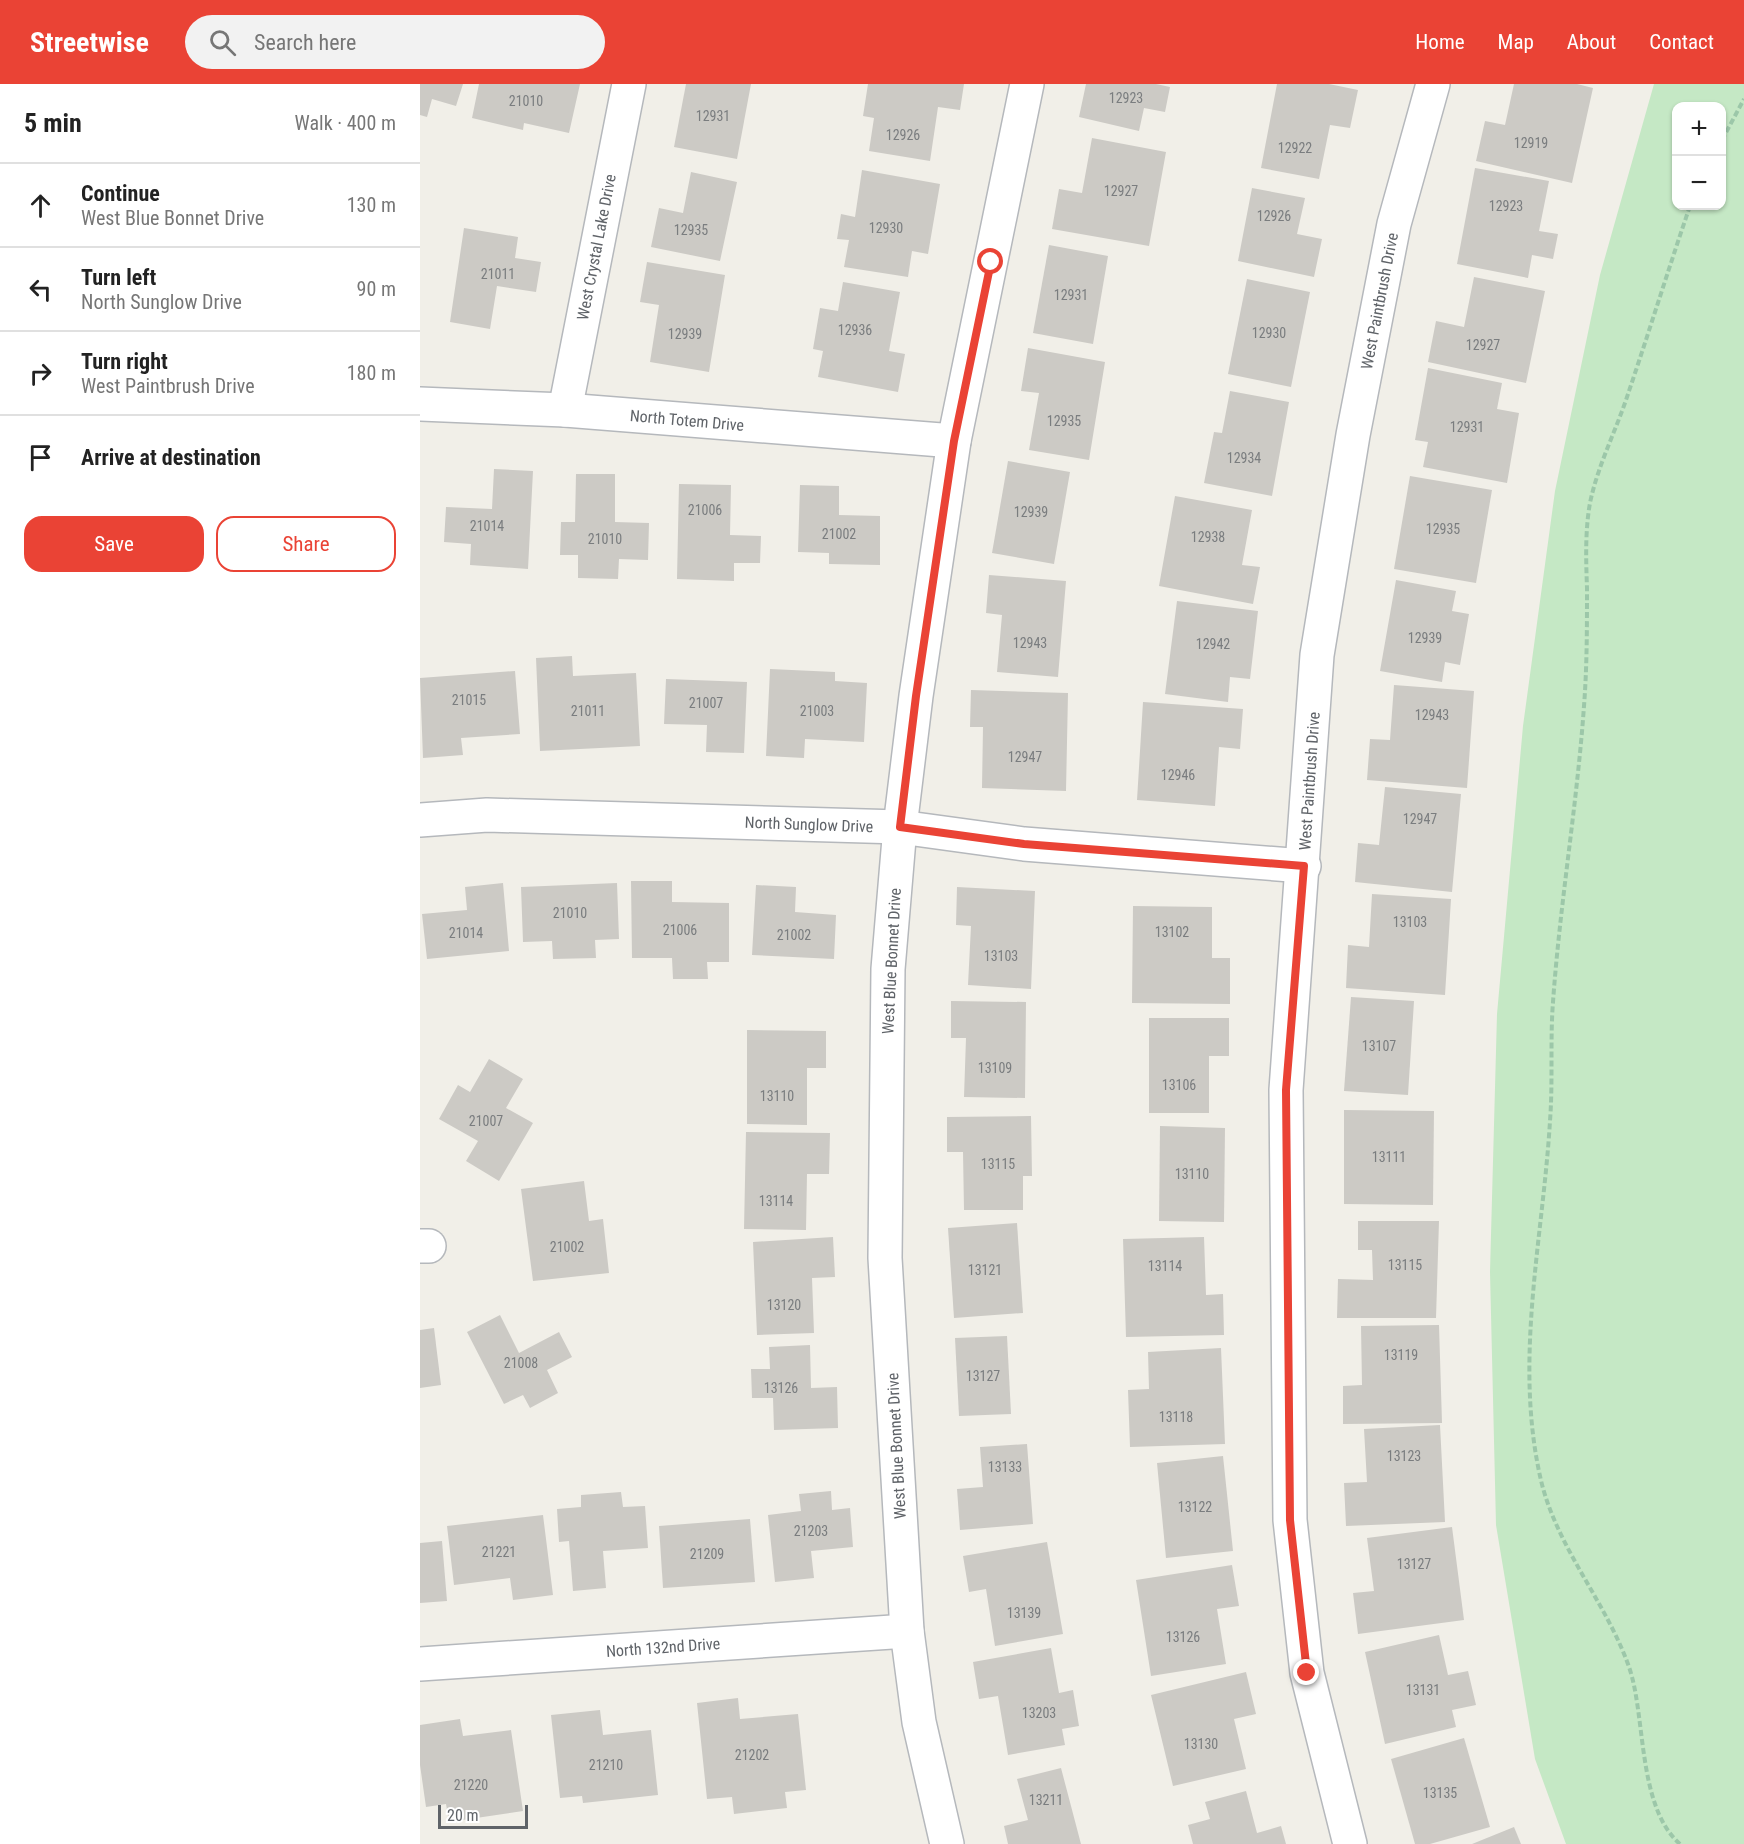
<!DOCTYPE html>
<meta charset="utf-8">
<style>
:root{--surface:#fff;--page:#f2f2f2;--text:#222;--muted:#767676;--line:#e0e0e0;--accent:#ea4335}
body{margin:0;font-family:"Roboto Condensed",sans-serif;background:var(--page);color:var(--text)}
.controls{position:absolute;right:18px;top:18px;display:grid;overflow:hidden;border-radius:12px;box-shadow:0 2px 4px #0004}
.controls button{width:54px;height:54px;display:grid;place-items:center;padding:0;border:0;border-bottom:2px solid var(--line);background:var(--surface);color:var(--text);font:30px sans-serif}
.scale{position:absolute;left:18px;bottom:15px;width:90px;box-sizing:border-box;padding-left:6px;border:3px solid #5f6368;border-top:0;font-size:16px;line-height:21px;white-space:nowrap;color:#5f6368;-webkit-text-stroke:4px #fff;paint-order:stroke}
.stop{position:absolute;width:18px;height:18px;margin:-14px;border:4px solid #ea4335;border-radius:50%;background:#fff}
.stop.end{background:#ea4335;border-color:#fff;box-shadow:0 2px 6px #0008}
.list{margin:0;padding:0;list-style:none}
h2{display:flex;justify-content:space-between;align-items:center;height:78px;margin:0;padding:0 24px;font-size:26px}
h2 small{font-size:20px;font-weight:400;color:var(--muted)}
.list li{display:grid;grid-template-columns:39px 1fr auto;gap:18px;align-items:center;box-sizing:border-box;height:84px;padding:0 24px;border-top:2px solid var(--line)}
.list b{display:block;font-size:22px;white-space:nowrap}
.list p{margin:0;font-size:20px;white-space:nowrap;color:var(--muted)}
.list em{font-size:20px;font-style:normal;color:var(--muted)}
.actions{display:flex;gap:12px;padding:18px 24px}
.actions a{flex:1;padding:14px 0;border:2px solid var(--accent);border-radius:18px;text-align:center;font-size:21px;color:var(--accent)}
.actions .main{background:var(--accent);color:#fff}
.icon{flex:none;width:33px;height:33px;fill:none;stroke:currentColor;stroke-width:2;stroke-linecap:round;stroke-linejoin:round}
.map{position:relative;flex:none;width:1324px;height:1760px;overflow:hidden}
header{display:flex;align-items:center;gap:36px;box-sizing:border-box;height:84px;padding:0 30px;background:var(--accent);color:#fff}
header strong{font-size:28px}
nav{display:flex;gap:33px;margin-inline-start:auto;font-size:21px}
.search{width:420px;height:54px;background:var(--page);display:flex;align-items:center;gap:15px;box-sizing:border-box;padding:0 21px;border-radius:33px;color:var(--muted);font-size:22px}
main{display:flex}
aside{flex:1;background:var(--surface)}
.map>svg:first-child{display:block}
.green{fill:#c5e8c5;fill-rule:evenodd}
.building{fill:#cccac5}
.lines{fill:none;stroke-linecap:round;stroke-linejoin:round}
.minor-casing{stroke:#b5b8bc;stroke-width:36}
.path{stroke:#9cc7a9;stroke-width:4;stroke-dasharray:6 3;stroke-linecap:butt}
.minor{stroke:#fff;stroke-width:33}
.route{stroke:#ea4335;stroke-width:8}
.labels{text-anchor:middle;stroke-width:6;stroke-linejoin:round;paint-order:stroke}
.number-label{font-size:14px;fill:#7a7d7f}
.street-label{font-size:16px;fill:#5f6368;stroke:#fff}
</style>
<header>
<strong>Streetwise</strong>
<div class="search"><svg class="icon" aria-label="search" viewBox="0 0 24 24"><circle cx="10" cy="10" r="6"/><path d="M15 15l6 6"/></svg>Search here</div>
<nav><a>Home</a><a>Map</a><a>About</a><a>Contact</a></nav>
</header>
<main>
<aside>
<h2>5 min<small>Walk · 400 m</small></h2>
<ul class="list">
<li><svg class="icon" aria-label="ahead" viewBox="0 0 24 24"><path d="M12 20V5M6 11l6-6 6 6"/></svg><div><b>Continue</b><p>West Blue Bonnet Drive</p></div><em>130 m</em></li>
<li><svg class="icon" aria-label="left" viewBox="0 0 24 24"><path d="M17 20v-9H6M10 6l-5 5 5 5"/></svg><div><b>Turn left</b><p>North Sunglow Drive</p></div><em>90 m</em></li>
<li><svg class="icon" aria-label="right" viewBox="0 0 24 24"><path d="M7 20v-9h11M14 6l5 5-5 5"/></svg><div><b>Turn right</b><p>West Paintbrush Drive</p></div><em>180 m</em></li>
<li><svg class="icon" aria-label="arrive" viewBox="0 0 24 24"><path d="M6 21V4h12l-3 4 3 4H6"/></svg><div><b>Arrive at destination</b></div></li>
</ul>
<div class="actions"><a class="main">Save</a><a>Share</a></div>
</aside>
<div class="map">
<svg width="1324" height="1760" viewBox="0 0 1324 1760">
<rect width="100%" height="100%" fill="#f1efe8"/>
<!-- green -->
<path class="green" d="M1234 0H1324V1760H1146L1115 1675 1076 1441 1070 1188 1077 930 1103 642 1135 407 1180 191ZM1256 22H1302V122H1256Z"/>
<!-- building -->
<g class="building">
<path d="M0 0H43L36 22 12 15 7 33 0 31Z"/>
<path d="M59 0H160L149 49 104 39 103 46 52 34Z"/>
<path d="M266 0H331L317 75 254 63Z"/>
<path d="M448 0H544L540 26 518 23 510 77 449 67 454 34 443 32Z"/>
<path d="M666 0H736L750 3 745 28 724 24 719 47 659 33Z"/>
<path d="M857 0H909L938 6 930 44 910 41 899 95 841 84Z"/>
<path d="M1094 0H1157L1173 4 1152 99 1056 77 1065 37 1085 41Z"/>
<path d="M672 54 746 68 729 162 632 145 639 105 662 109Z"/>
<path d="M1055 84 1129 97 1119 147 1138 150 1133 175 1112 171 1108 194 1037 180Z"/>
<path d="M442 86 520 100 508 170 492 167 488 193 424 183 429 156 417 155 421 130 435 133Z"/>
<path d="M271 88 317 98 300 177 231 163 239 124 263 129Z"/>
<path d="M832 104 885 114 877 150 902 155 894 193 818 177Z"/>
<path d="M44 144 98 153 95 174 121 178 116 208 77 202 70 245 30 238Z"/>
<path d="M629 161 688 172 673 260 613 249Z"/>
<path d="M227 178 305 191 289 288 230 278 239 221 220 218Z"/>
<path d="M1054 193 1125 207 1106 299 1008 278 1016 237 1044 243Z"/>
<path d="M827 195 890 208 871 303 808 290Z"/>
<path d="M423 198 480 208 469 267 485 270 478 308 398 293 403 267 393 265 400 224 418 227Z"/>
<path d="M608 264 685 278 669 376 609 366 619 309 601 307Z"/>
<path d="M1008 284 1082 299 1077 325 1099 329 1087 399 1003 383 1008 358 995 356Z"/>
<path d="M810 307 869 318 852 412 784 399 794 348 802 349Z"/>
<path d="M588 377 650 388 634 480 572 469Z"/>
<path d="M74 385 113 387 108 485 50 481 51 460 24 458 26 423 72 425Z"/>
<path d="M156 390H195V438L229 439 228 476 199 475 198 495 158 494V471H140L141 438H155Z"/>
<path d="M990 392 1072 406 1056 499 974 485Z"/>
<path d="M259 400 311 401 310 451 341 452 340 479H314V497L257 495Z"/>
<path d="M380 401 419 402V431L460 432V481L409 480V469L378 468Z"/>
<path d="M755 412 832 426 822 481 840 483 833 520 739 502Z"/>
<path d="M569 491 646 497 638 593 577 588 582 531 566 529Z"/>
<path d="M976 496 1036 507 1032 527 1049 530 1040 581 1025 578 1022 598 960 587Z"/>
<path d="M757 517 838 527 830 595 810 593 808 618 745 610Z"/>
<path d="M152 572 153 592 216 589 220 662 120 667 116 574Z"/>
<path d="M350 585 415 588V597L447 599 444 658 385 655 384 674 346 672Z"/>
<path d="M95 587 100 650 41 654 43 671 3 674 0 594Z"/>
<path d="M246 595 327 598 324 669 286 668 287 641 244 640Z"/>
<path d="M974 601 1054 607 1047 704 947 696 950 655 970 656Z"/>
<path d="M551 606 648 609 646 707 562 704 563 643H550Z"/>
<path d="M723 618 823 625 820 665 799 663 795 722 717 716Z"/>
<path d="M965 703 1041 710 1032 808 935 798 938 759 959 761Z"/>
<path d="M211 797H252V818L309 819V878H287L288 895H253L252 874H212Z"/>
<path d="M83 799 89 867 7 875 2 830 47 826 45 803Z"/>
<path d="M197 799 199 855 175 856 176 874 133 875 132 857 103 858 101 803Z"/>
<path d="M336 801 376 803 375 828 416 831 414 875 332 871Z"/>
<path d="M537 803 615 807 611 905 548 901 551 842 536 841Z"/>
<path d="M952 810 1031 815 1025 911 926 904 928 861 949 863Z"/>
<path d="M713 822 792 823V874H810V920L712 919Z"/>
<path d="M931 913 994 917 988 1011 924 1007Z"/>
<path d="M531 917 606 918 605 1014 544 1013 546 954H531Z"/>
<path d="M729 934H809V972H789V1029H729Z"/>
<path d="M327 946 406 947V984H387V1041L327 1040Z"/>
<path d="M69 975 103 995 86 1024 113 1039 79 1097 46 1077 58 1057 19 1035 38 1001 50 1008Z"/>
<path d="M924 1026 1014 1027 1013 1121 924 1120Z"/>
<path d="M611 1032 612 1092H603V1126H544L543 1068H527V1033Z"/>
<path d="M740 1042 805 1044 804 1138 739 1137Z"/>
<path d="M326 1048 410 1049 409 1090H387L386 1146 324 1145Z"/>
<path d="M164 1097 169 1137 183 1135 189 1189 113 1197 101 1105Z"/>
<path d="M938 1137H1019L1016 1234H917L918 1195 953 1196 952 1166H938Z"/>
<path d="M597 1139 603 1229 534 1234 528 1144Z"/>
<path d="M413 1153 415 1193 392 1194 394 1249 337 1251 333 1158Z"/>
<path d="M784 1153 786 1211 803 1210 804 1251 706 1253 703 1155Z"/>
<path d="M80 1231 99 1269 139 1248 152 1273 127 1286 138 1309 110 1324 103 1311 84 1320 47 1248Z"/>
<path d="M1019 1241 1022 1339 923 1340V1302L942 1301 941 1242Z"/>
<path d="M14 1244 21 1301 0 1304V1246Z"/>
<path d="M587 1252 591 1330 539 1332 535 1254Z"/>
<path d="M390 1261 391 1304 417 1303 418 1344 354 1346 353 1314H332L331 1285H350L349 1263Z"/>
<path d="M801 1264 805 1360 710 1363 708 1306 729 1305 728 1268Z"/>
<path d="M1020 1341 1025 1438 926 1442 924 1399 947 1398 944 1345Z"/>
<path d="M607 1360 613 1440 540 1446 537 1405 563 1403 560 1363Z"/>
<path d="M803 1372 813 1467 746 1474 737 1379Z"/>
<path d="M411 1407 412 1426 430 1424 433 1463 391 1467 394 1494 355 1498 348 1431 381 1427 379 1410Z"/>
<path d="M201 1408 203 1423 225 1422 228 1464 183 1467 186 1504 153 1507 149 1457 139 1458 137 1425 161 1423V1411Z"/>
<path d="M123 1431 133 1511 93 1516 90 1494 34 1501 27 1442Z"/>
<path d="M330 1435 335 1498 243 1504 239 1442Z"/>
<path d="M1032 1443 1044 1536 938 1550 933 1509 954 1507 947 1454Z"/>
<path d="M22 1457 27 1517 0 1519V1459Z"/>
<path d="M627 1458 643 1550 575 1562 566 1505 549 1508 543 1472Z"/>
<path d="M812 1481 819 1522 797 1525 806 1580 731 1592 716 1496Z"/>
<path d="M1019 1551 1028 1591 1048 1587 1056 1621 1032 1626 1036 1643 965 1660 945 1568Z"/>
<path d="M631 1564 639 1609 653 1606 659 1642 642 1645 645 1661 588 1671 578 1612 559 1615 553 1578Z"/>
<path d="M826 1588 836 1630 814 1635 826 1685 753 1702 731 1611Z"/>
<path d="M318 1614 320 1635 378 1630 386 1706 365 1708 367 1724 314 1730 312 1713 287 1715 277 1619Z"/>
<path d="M180 1626 183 1651 231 1646 238 1711 163 1719 162 1712 140 1714 131 1631Z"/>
<path d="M40 1635 43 1652 91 1646 103 1727 29 1738 26 1720 6 1723 0 1681V1641Z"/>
<path d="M1044 1654 1070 1743 1010 1760H995L971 1675Z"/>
<path d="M641 1684 661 1760H588L584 1742 608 1736 597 1695Z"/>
<path d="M826 1707 837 1749 861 1742 866 1760H773L768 1741 790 1735 785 1718Z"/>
<path d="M1094 1743 1101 1760H1052Z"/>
</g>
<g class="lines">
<defs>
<g id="minor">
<path d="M0 320 145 326 534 357"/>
<path d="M145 326 209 0"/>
<path d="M0 736 67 731 480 743 604 760 884 782"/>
<path d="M0 1162H9"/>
<path d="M0 1580 487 1547"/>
<path d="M527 1760 499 1638 487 1547 465 1174 468 885 480 743 496 612 534 357 607 0"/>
<path d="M930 1760 887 1589 870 1436 866 1006 897 571 933 351 974 140 1013 0"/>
</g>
</defs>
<!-- minor casing -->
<use href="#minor" class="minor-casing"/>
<!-- path -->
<g class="path">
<path d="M1302 56 1324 15"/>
<path d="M1260 1760C1217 1723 1226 1631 1209 1583 1186 1517 1135 1462 1120 1392 1094 1274 1123 1154 1130 1037 1133 997 1130 957 1133 918 1140 819 1157 721 1164 622 1167 583 1167 543 1167 504 1166 476 1165 447 1170 419 1178 380 1197 345 1209 307 1230 245 1249 183 1270 122"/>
</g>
<!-- minor -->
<use href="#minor" class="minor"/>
</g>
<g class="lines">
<!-- route -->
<path class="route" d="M571 178 534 357 496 612 480 743 604 760 884 782 866 1006 870 1436 887 1589"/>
</g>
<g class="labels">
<!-- number labels -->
<g class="number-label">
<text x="706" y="19">12923</text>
<text x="106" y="22">21010</text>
<text x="293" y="37">12931</text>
<text x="483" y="56">12926</text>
<text x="1111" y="64">12919</text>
<text x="875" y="69">12922</text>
<text x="701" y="112">12927</text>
<text x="1086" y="127">12923</text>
<text x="854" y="137">12926</text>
<text x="466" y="149">12930</text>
<text x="271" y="151">12935</text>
<text x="78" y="195">21011</text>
<text x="651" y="216">12931</text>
<text x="435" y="251">12936</text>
<text x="849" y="254">12930</text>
<text x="265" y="255">12939</text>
<text x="1063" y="266">12927</text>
<text x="644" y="342">12935</text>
<text x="1047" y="348">12931</text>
<text x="824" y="379">12934</text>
<text x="285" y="431">21006</text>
<text x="611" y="433">12939</text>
<text x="67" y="447">21014</text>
<text x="1023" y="450">12935</text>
<text x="419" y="455">21002</text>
<text x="788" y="458">12938</text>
<text x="185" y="460">21010</text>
<text x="1005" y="559">12939</text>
<text x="610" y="564">12943</text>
<text x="793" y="565">12942</text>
<text x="49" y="621">21015</text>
<text x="286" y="624">21007</text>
<text x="168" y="632">21011</text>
<text x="397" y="632">21003</text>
<text x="1012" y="636">12943</text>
<text x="605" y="678">12947</text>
<text x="758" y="696">12946</text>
<text x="1000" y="740">12947</text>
<text x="150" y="834">21010</text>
<text x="990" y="843">13103</text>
<text x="260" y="851">21006</text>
<text x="752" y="853">13102</text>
<text x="46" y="854">21014</text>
<text x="374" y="856">21002</text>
<text x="581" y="877">13103</text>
<text x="959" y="967">13107</text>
<text x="575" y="989">13109</text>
<text x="759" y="1006">13106</text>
<text x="357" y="1017">13110</text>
<text x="66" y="1042">21007</text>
<text x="969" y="1078">13111</text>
<text x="578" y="1085">13115</text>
<text x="772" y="1095">13110</text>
<text x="356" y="1122">13114</text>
<text x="147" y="1168">21002</text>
<text x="985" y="1186">13115</text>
<text x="745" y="1187">13114</text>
<text x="565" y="1191">13121</text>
<text x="364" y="1226">13120</text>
<text x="981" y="1276">13119</text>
<text x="101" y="1284">21008</text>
<text x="563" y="1297">13127</text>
<text x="361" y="1309">13126</text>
<text x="756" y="1338">13118</text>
<text x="984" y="1377">13123</text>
<text x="585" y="1388">13133</text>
<text x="775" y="1428">13122</text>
<text x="391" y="1452">21203</text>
<text x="79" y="1473">21221</text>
<text x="287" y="1475">21209</text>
<text x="994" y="1485">13127</text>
<text x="604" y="1534">13139</text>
<text x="763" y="1558">13126</text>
<text x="1003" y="1611">13131</text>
<text x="619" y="1634">13203</text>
<text x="781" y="1665">13130</text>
<text x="332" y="1676">21202</text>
<text x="186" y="1686">21210</text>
<text x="51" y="1706">21220</text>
<text x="1020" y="1714">13135</text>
<text x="626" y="1721">13211</text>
</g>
<!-- street labels -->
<g class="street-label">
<text transform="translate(176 163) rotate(-79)" y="6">West Crystal Lake Drive</text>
<text transform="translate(959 217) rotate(-79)" y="6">West Paintbrush Drive</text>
<text transform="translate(267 336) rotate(5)" y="6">North Totem Drive</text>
<text transform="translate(889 697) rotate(-86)" y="6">West Paintbrush Drive</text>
<text transform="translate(389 740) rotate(2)" y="6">North Sunglow Drive</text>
<text transform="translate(471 877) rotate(-87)" y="6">West Blue Bonnet Drive</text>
<text transform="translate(476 1362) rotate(-93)" y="6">West Blue Bonnet Drive</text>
<text transform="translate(243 1563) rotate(-4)" y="6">North 132nd Drive</text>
</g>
</g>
</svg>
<div class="controls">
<button>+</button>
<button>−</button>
</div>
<div class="scale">20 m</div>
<div class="stop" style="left:571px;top:178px"></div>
<div class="stop end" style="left:887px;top:1589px"></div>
</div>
</main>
